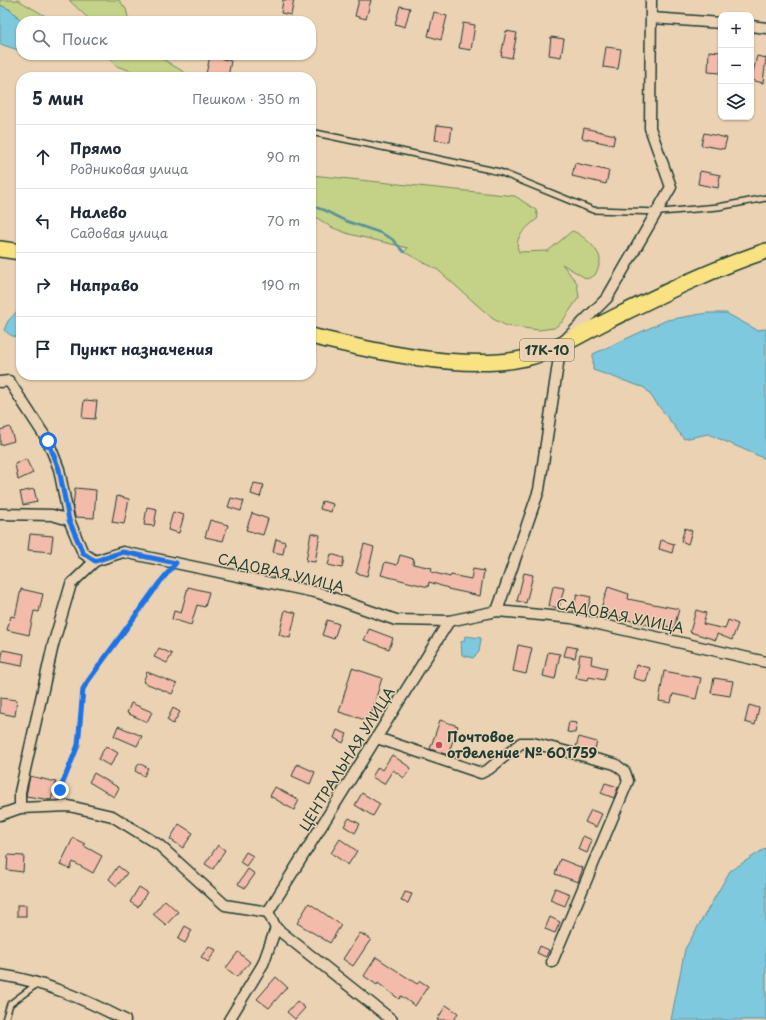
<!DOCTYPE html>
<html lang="ru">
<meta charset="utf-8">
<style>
:root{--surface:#fff;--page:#f6f6f7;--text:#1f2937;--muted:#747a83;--line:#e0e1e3}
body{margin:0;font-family:"Playpen Sans",sans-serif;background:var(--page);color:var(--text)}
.controls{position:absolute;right:12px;top:12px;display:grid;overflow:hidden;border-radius:8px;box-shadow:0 1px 3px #0004}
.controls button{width:36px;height:36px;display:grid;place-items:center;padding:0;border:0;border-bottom:1px solid var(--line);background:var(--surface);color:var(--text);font:20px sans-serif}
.stop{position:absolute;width:12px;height:12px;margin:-9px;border:3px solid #1a73e8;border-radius:50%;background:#fff}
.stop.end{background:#1a73e8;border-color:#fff;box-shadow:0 1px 4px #0008}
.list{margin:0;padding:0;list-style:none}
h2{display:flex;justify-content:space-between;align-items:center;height:52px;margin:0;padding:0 16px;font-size:17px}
h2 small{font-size:13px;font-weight:400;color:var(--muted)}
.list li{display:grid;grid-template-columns:26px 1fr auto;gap:12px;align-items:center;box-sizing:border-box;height:64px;padding:0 16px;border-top:1px solid var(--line)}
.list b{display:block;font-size:15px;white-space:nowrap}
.list p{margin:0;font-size:13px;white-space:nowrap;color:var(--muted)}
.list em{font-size:13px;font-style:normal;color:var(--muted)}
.icon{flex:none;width:22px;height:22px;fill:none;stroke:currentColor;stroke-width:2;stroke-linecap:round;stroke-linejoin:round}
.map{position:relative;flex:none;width:766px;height:1020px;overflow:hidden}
.search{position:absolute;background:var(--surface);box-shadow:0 1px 3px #0004;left:16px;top:16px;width:300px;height:44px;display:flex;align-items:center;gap:10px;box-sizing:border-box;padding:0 14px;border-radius:16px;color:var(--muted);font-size:15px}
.panel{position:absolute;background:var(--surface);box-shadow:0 1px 3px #0004;left:16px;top:72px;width:300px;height:308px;border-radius:16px}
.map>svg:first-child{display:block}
.green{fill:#c3d286;stroke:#71885d}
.water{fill:#7ec9de;stroke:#58919a}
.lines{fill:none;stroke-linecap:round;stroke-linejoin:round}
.stream{stroke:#58919a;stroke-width:2.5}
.building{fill:#f3bba9;stroke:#1f3d34}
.service-casing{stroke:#1f3d34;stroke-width:8}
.minor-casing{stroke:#1f3d34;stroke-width:13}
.primary-casing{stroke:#1f3d34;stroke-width:18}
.path{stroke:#1f3d34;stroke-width:1.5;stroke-dasharray:3 3;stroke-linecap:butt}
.service{stroke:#ebd2b2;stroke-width:5}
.minor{stroke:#ebd2b2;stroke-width:10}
.primary{stroke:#f8e281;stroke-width:15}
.route{stroke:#1a73e8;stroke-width:5}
.poi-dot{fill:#d1495b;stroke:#ebd2b2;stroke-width:1.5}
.labels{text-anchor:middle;stroke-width:3;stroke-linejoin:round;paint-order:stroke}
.shield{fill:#ebd2b2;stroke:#5c6a5a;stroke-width:1}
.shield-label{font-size:13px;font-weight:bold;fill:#1f3d34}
.street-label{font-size:14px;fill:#1f3d34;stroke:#ebd2b2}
.poi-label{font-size:14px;font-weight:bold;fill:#1f3d34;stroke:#ebd2b2;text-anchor:start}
</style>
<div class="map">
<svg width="766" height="1020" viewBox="0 0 766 1020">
<rect width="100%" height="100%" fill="#ebd2b2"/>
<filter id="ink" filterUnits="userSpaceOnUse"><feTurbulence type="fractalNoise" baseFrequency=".025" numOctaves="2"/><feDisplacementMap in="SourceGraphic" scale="8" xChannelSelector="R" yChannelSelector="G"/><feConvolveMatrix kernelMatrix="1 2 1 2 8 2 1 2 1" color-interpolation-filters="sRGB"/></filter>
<g filter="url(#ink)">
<!-- green -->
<g class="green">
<path d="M0 0H18L54 21H22L11 10 0 5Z"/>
<path d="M69 0H119L126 9 129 21H91Z"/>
<path d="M109 55H156L192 77H151L116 66Z"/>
<path d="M311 175 515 196 536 210 538 218C528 227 512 237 519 252L548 251 572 231C581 233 600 250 600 260 600 265 597 271 595 275L587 279 562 264 577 283 579 297 562 322 554 328 539 330 507 326 493 319 438 270 404 252 408 248 349 234 331 227 311 214Z"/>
</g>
<!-- water -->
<g class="water">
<path d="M0 5 11 10 22 21 21 51 0 44Z"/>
<path d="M21 307V336C13 338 10 335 4 330L8 321Z"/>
<path d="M707 313H726L757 330 766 329V459L708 434 684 439 645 388 593 370V354L667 320Z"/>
<path d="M465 636 481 638 479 652 473 658 462 655 461 642 464 641Z"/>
<path d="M766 848V1020H671L685 949 730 871Z"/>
</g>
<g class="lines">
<!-- stream -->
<path class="stream" d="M311 206 324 210 346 221 381 233 392 239 404 252"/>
</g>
<!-- building -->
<g class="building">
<path d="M283 0H294L291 15 281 13Z"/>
<path d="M359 0H371L366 19 355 16Z"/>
<path d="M400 6 410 8 405 27 395 24Z"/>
<path d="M434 12 447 16 441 40 428 36Z"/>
<path d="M463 23 475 25 471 50 459 48Z"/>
<path d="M506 31 517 33 512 58 501 56Z"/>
<path d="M551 37 564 39 561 57 549 55Z"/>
<path d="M606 47 621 49 618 69 603 67Z"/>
<path d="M709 51 721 52V73L708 72Z"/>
<path d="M210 56 231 61 228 77 206 74Z"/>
<path d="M757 56 766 58 763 83 751 80Z"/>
<path d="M437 125 452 127 450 142 435 140Z"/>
<path d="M584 128 615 135 613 145 582 138Z"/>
<path d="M704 133 727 138 724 149 701 145Z"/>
<path d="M575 163 609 171 606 184 572 176Z"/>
<path d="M700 171 720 175 718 188 698 184Z"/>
<path d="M84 400 97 401 95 419 82 418Z"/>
<path d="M10 427 14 441 0 445V430Z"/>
<path d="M26 459 33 473 18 480 15 464Z"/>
<path d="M254 483 264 485 260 497 251 494Z"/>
<path d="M75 488 96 490 94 518 75 517 73 507Z"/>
<path d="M34 489 37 502 23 505 20 492Z"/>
<path d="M117 496 129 499 124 524 112 522Z"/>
<path d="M231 498 244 501 241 511 228 507Z"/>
<path d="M322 501 333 504 331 512 320 509Z"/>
<path d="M147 507 157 509 154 526 144 525Z"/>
<path d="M173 512 184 515 179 533 168 530Z"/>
<path d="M252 513 268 519 263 535 246 530Z"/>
<path d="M210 520 228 525 223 541 205 537Z"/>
<path d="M685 528 692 531 688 544 681 541Z"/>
<path d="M311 533 320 535 315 562 306 561Z"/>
<path d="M30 534 53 536 51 552 28 550Z"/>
<path d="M276 539 285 542 283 554 273 552Z"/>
<path d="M661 540 674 544 672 553 659 549Z"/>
<path d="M364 544 374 547 367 576 356 573Z"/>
<path d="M331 554 344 558 342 568 328 565Z"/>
<path d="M400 555 414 559 413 564 432 568 431 572 450 577 451 575 471 579 473 569 484 571 480 596 448 589V588L429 582 428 587 381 575 385 562 397 565Z"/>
<path d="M524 573 533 575 526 603 517 601Z"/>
<path d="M553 586 564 588 559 608 549 606Z"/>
<path d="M188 587 209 592 205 607 197 605 191 625 172 619 174 611 181 613Z"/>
<path d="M608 587 629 594 628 599 679 609 674 628 654 623 653 626 628 620 600 611Z"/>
<path d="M21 589 43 594 39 612 34 611 29 635 7 630 11 616 15 617Z"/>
<path d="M577 594 591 597 586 614 573 611Z"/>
<path d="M285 610 296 613 290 638 279 635Z"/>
<path d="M696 610 706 613 703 624 725 629 728 620 738 624 732 640 717 634 716 640 690 632Z"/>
<path d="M327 620 339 624 334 639 322 635Z"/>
<path d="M369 629 393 638 389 649 364 640Z"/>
<path d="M518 645 532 648 526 674 513 671Z"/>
<path d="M567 646 577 648 575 658 564 656Z"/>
<path d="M159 648 172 654 167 663 154 657Z"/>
<path d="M3 650 24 654 22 666 1 662Z"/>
<path d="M548 652 560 654 555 679 543 676Z"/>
<path d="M580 654 592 656 591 664 607 668 604 680 589 677 588 680 576 678Z"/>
<path d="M636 665 650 668 646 682 633 678Z"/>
<path d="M352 668 382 678 369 721 339 712Z"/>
<path d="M664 671 701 678 696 699 673 694 671 703 659 701Z"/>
<path d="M147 672 177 684 172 694 143 682Z"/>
<path d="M714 678 733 681 730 696 711 693Z"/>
<path d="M0 698 17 700 15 716 0 713Z"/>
<path d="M131 703 152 712 147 722 127 713Z"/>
<path d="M749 705 759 708 755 725 745 722Z"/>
<path d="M173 708 180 712 173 724 167 720Z"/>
<path d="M440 720 458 726 448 755 430 749Z"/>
<path d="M569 722 577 723 575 733 567 732Z"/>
<path d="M118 726 142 736 137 746 114 736Z"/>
<path d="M337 730 347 734 343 743 334 738Z"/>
<path d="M579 737 597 742 594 752 576 747Z"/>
<path d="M106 746 118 753 110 766 98 759Z"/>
<path d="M392 755 411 768 404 778 393 770 384 784 372 777 378 767 382 770Z"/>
<path d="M139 763 148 768 144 776 135 771Z"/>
<path d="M297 764 315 772 310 784 292 776Z"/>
<path d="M94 773 119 788 114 797 89 782Z"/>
<path d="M30 776 56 782 51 800 26 796Z"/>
<path d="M605 783 618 787 614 798 601 793Z"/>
<path d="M275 787 299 800 294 810 270 796Z"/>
<path d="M362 793 380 804 373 816 355 805Z"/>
<path d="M591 810 602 814 596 827 585 822Z"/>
<path d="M349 818 360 824 355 833 344 826Z"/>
<path d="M179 824 193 833 183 848 170 839Z"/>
<path d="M583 836 592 840 587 853 578 849Z"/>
<path d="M73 838 85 844 84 846 102 856 93 873 73 862 70 869 60 865Z"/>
<path d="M340 839 357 851 348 865 331 853Z"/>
<path d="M218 845 225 850 213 869 205 864Z"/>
<path d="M246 852 253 856 246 866 240 862Z"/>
<path d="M8 855 24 856 23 872 7 870Z"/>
<path d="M560 859 583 868 578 882 555 874Z"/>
<path d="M118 866 127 873 117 886 109 879Z"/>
<path d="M248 869 255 874 245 888 238 884Z"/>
<path d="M139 887 147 892 138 907 130 902Z"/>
<path d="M555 888 570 894 565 906 550 900Z"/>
<path d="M405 892 412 894 408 903 401 901Z"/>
<path d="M165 900 178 912 166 925 153 914Z"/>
<path d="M309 903 341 925 330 943 297 923Z"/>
<rect x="17" y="905" width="9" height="11"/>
<path d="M550 917 560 922 555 933 545 929Z"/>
<path d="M185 926 192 930 185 943 178 939Z"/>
<path d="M360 933 371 939 353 966 343 959Z"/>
<path d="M209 946 216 950 208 962 201 957Z"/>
<path d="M540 946 549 950 546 957 537 953Z"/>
<path d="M238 952 250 962 237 977 226 968Z"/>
<path d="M376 957 417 984 420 981 428 986 415 1006 401 996 399 999 378 983 377 985 364 976Z"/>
<path d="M276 977 287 987 269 1008 257 999Z"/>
<path d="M297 1001 305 1008 295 1019 287 1012Z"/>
<path d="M446 1005 458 1013 454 1020H437Z"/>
</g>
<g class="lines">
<defs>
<g id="service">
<path d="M311 132 500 172 593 210 661 212 718 207 766 198"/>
<path d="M5 1020 10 1004 37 984"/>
</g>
<g id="minor">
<path d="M652 18 721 23"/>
<path d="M751 26 766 28"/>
<path d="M0 382 9 381 48 441 59 469 69 520 83 553 95 561"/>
<path d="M0 514 52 515 69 520"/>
<path d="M497 611 539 490 561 344 607 298 671 187 650 128 651 0"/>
<path d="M377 738 481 773 489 769 521 743H533L615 764 625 772 628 781 552 962"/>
<path d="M20 808V792L53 645 71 584 95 561 123 552 319 593 396 620 449 621 497 611 572 618 766 662"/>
<path d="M0 815 20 808 69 806 112 816 159 845 225 905 268 912 276 928 392 1020"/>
<path d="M268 912 449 621"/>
<path d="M0 975C44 981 86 1000 125 1020"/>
<path d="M229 1020 263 964 276 928"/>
</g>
<g id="primary">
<path d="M0 249 21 252"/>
<path d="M311 336C371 351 466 372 526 358 556 351 584 332 611 319 662 294 712 269 766 251"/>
</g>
</defs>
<!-- service casing -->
<use href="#service" class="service-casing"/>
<!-- minor casing -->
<use href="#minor" class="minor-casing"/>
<!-- primary casing -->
<use href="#primary" class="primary-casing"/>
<!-- path -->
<g class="path">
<path d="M60 790 63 797"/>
<path d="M56 796 78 745 83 689 88 681 169 571"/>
</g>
<!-- service -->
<use href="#service" class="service"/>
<!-- minor -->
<use href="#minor" class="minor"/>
<!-- primary -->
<use href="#primary" class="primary"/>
</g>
</g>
<g class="lines" filter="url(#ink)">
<!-- route -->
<path class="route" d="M48 441 59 469 69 520 83 553 95 561 123 552 176 563 160 582 88 681 83 689 78 745 60 790"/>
</g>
<!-- markers -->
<circle class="poi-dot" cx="439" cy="745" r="4"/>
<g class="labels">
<!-- shield labels -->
<rect class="shield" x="520" y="339" width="54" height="22" rx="3"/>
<g class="shield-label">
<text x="547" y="355">17К-10</text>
</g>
<!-- street labels -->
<g class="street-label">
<text transform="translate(281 573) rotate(13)" y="5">САДОВАЯ УЛИЦА</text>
<text transform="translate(620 616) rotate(11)" y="5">САДОВАЯ УЛИЦА</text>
<text transform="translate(347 759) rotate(-58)" y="5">ЦЕНТРАЛЬНАЯ УЛИЦА</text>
</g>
<!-- poi labels -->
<g class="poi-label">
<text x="447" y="742">Почтовое<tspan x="447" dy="16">отделение № 601759</tspan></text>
</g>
</g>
</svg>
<div class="controls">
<button>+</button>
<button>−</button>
<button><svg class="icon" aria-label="layers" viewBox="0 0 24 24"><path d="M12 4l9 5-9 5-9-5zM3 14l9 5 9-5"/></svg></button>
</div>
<div class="stop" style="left:48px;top:441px"></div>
<div class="stop end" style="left:60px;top:790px"></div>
<div class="search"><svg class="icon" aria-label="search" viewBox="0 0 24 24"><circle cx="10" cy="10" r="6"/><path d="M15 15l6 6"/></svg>Поиск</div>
<section class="panel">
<h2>5 мин<small>Пешком · 350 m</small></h2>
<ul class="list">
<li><svg class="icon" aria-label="ahead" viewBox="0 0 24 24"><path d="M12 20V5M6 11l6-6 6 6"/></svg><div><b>Прямо</b><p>Родниковая улица</p></div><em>90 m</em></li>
<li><svg class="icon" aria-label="left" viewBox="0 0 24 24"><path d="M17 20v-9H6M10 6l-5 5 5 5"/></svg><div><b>Налево</b><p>Садовая улица</p></div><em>70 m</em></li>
<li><svg class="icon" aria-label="right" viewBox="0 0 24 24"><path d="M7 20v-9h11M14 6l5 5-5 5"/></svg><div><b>Направо</b></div><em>190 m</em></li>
<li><svg class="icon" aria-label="arrive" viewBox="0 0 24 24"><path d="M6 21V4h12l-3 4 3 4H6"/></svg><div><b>Пункт назначения</b></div></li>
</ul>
</section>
</div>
